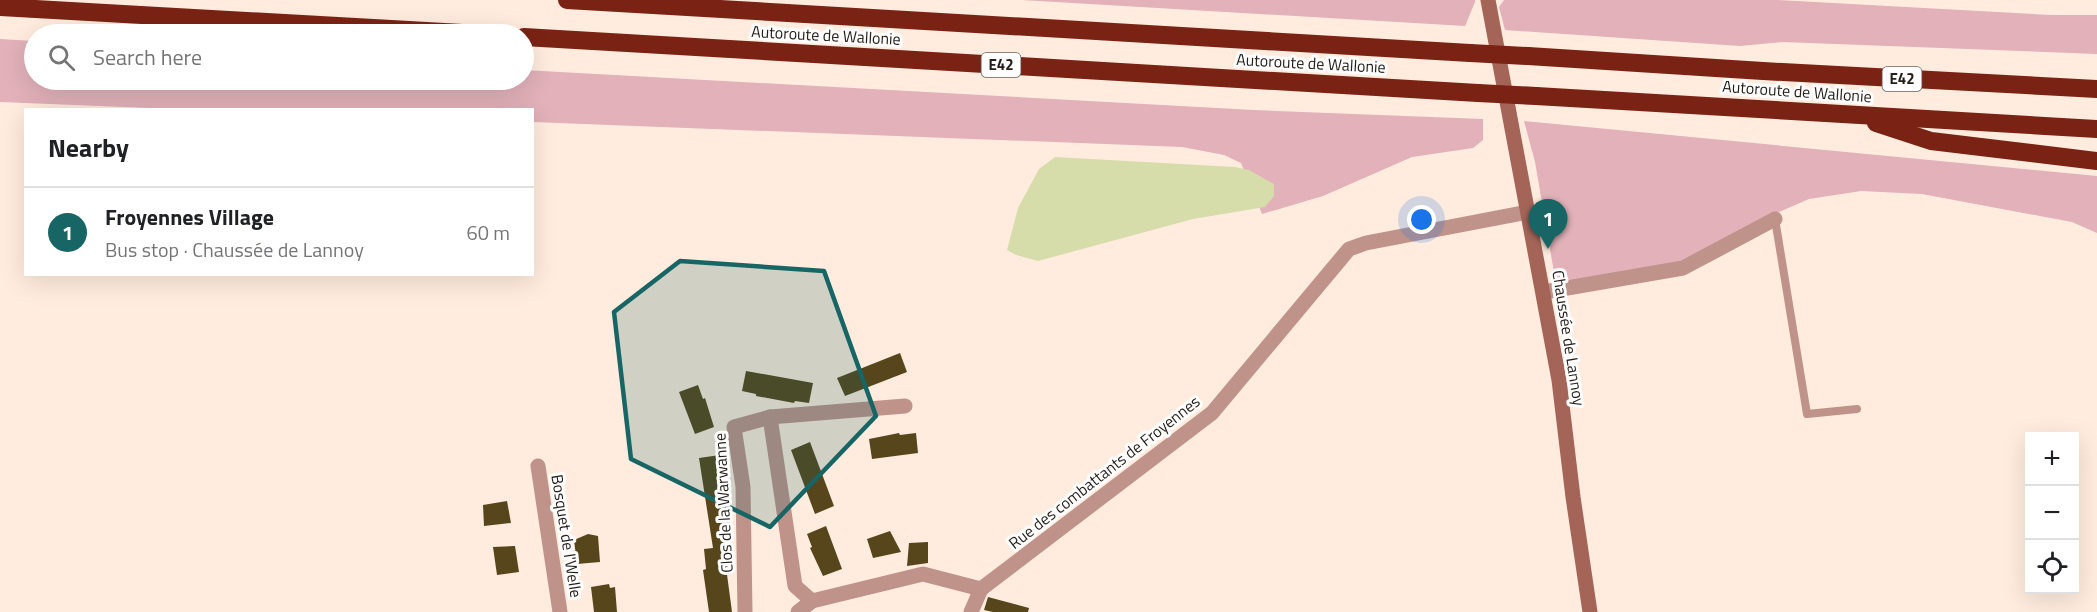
<!DOCTYPE html>
<meta charset="utf-8">
<style>
:root{--surface:#fff;--page:#f2f2f2;--text:#202124;--muted:#757577;--line:#e0e0e0;--accent:#176564}
body{margin:0;font-family:"Titillium Web",sans-serif;background:var(--page);color:var(--text)}
.controls{position:absolute;right:18px;bottom:18px;display:grid;overflow:hidden;border-radius:0px;box-shadow:0 6px 24px #0002}
.controls button{width:54px;height:54px;display:grid;place-items:center;padding:0;border:0;border-bottom:2px solid var(--line);background:var(--surface);color:var(--text);font:30px sans-serif}
.you{position:absolute;left:1422px;top:220px;width:21px;height:21px;margin:-15px;border:4px solid #fff;border-radius:50%;background:#1a73e8;box-shadow:0 0 0 9px #1a73e833}
.badge{display:grid;place-items:center;width:39px;height:39px;border-radius:50%;background:var(--accent);color:#fff;font-size:20px;font-weight:700}
.pin{position:absolute;translate:-50% -50px;filter:drop-shadow(0 2px 3px #0008)}
.pin::after{content:'';position:absolute;top:32px;width:21px;height:18px;background:inherit;clip-path:polygon(0 0,100% 0,50% 100%)}
.list{margin:0;padding:0;list-style:none}
h2{display:flex;justify-content:space-between;align-items:center;height:78px;margin:0;padding:0 24px;font-size:26px}
h2 small{font-size:20px;font-weight:400;color:var(--muted)}
.list li{display:grid;grid-template-columns:39px 1fr auto;gap:18px;align-items:center;box-sizing:border-box;height:90px;padding:0 24px;border-top:2px solid var(--line)}
.list b{display:block;font-size:22px;white-space:nowrap}
.list p{margin:0;font-size:20px;white-space:nowrap;color:var(--muted)}
.list em{font-size:20px;font-style:normal;color:var(--muted)}
.icon{flex:none;width:33px;height:33px;fill:none;stroke:currentColor;stroke-width:2;stroke-linecap:round;stroke-linejoin:round}
.map{position:relative;flex:none;width:2097px;height:612px;overflow:hidden}
.search{position:absolute;background:var(--surface);box-shadow:0 6px 24px #0002;left:24px;top:24px;width:510px;height:66px;display:flex;align-items:center;gap:15px;box-sizing:border-box;padding:0 21px;border-radius:33px;color:var(--muted);font-size:22px}
.panel{position:absolute;background:var(--surface);box-shadow:0 6px 24px #0002;left:24px;top:108px;width:510px;height:168px;border-radius:0px}
.map>svg:first-child{display:block}
.green{fill:#e2b1ba}
.water{fill:#d7dcab}
.building{fill:#57451b}
.lines{fill:none;stroke-linecap:round;stroke-linejoin:round}
.lane{stroke:#bf9389;stroke-width:8}
.street{stroke:#bf9389;stroke-width:15}
.secondary{stroke:#a46558;stroke-width:15}
.highway{stroke:#7a2314;stroke-width:18}
.highway-bridge{stroke:#7a2314;stroke-width:18}
.marked{fill:#176564;fill-opacity:0.2;stroke:#176564;stroke-width:4.5;stroke-linejoin:round}
.labels{text-anchor:middle;stroke-width:6;stroke-linejoin:round;paint-order:stroke}
.shield{fill:#fdfdfd;stroke:#65605d;stroke-width:1.5}
.shield-label{font-size:15px;font-weight:bold;fill:#241d18}
.street-label{font-size:16px;fill:#241d18;stroke:#fdfdfd}
</style>
<div class="map">
<svg width="2097" height="612" viewBox="0 0 2097 612">
<rect width="100%" height="100%" fill="#ffecde"/>
<!-- green -->
<g class="green">
<path d="M1022 0H1475V2L1465 26Z"/>
<path d="M1504 0H1778L2051 15H2097V54L1783 42 1740 46 1505 30 1499 7Z"/>
<path d="M0 39 34 41V80H524V70L1254 110 1483 119V140L1473 148 1412 157 1323 196 1262 214 1241 163 1224 155 1182 147 533 122 532 110H199L0 102Z"/>
<path d="M1524 121 2097 176V233L2072 222 1922 194 1861 191 1809 199 1768 217 1681 261 1578 282 1555 278 1535 162Z"/>
</g>
<!-- water -->
<path class="water" d="M1055 157 1235 167 1249 170 1274 184V196L1265 207 1193 219 1038 261 1016 255 1007 250 1018 208 1039 169Z"/>
<!-- building -->
<g class="building">
<path d="M900 353 907 372 845 396 837 378Z"/>
<path d="M746 371 813 383 809 403 795 401 794 403 756 396V394L742 391Z"/>
<path d="M698 385 703 399 705 398 714 427 695 434 679 392Z"/>
<path d="M899 433 900 435 916 433 918 453 872 459 869 439Z"/>
<path d="M810 442 834 506 815 514 791 450Z"/>
<path d="M720 455 730 528 722 529 728 566 726 567 732 612H709L703 570 706 569 704 549 713 548 699 458Z"/>
<path d="M507 501 511 523 484 526 483 505Z"/>
<path d="M826 526 842 569 823 576 810 548 812 547 807 534Z"/>
<path d="M890 531 901 552 873 558 867 539Z"/>
<path d="M588 534 598 536 600 562 577 564 574 540Z"/>
<path d="M928 542V563L907 566 909 543Z"/>
<path d="M515 546 519 572 497 575 493 547Z"/>
<path d="M609 584 610 588 615 587 617 612H594L591 587Z"/>
<path d="M988 597 1029 608 1028 612H993L984 610Z"/>
</g>
<g class="lines">
<!-- lane -->
<path class="lane" d="M1775 219 1807 414 1857 409"/>
<!-- street -->
<g class="street">
<path d="M1544 292 1683 268 1775 219"/>
<path d="M905 406 770 417 795 586 812 601 923 574 981 589"/>
<path d="M538 466 560 612"/>
<path d="M745 612 743 487 734 427 770 417"/>
<path d="M798 612 812 601"/>
<path d="M971 612 981 589 1212 413 1349 249 1366 243 1528 212"/>
</g>
<!-- secondary -->
<path class="secondary" d="M1488 0 1559 380 1573 497 1590 612"/>
<!-- highway -->
<g class="highway">
<path d="M567 0 1470 53"/>
<path d="M0 7 480 34"/>
<path d="M524 37 1478 93"/>
<path d="M1528 56 1763 71 2097 89"/>
<path d="M1536 96 2097 129"/>
<path d="M1876 123 1931 141 2097 161"/>
</g>
<!-- highway-bridge -->
<g class="highway-bridge">
<path d="M1470 53 1528 56"/>
<path d="M1478 93 1536 96"/>
</g>
</g>
<!-- marked area -->
<path class="marked" d="M680 261 824 271 876 416 770 527 631 459 614 312Z"/>
<g class="labels">
<!-- shield labels -->
<g class="shield">
<rect x="981.5" y="53" width="39" height="24" rx="4.5"/>
<rect x="1882.5" y="67" width="39" height="24" rx="4.5"/>
</g>
<g class="shield-label">
<text x="1001" y="70">E42</text>
<text x="1902" y="84">E42</text>
</g>
<!-- street labels -->
<g class="street-label">
<text transform="translate(826 35) rotate(3)" y="6">Autoroute de Wallonie</text>
<text transform="translate(1311 63) rotate(3)" y="6">Autoroute de Wallonie</text>
<text transform="translate(1797 91) rotate(4)" y="6">Autoroute de Wallonie</text>
<text transform="translate(1569 338) rotate(81)" y="6">Chaussée de Lannoy</text>
<text transform="translate(1104 472) rotate(-38)" y="6">Rue des combattants de Froyennes</text>
<text transform="translate(723 503) rotate(-93)" y="6">Clos de la Warwanne</text>
<text transform="translate(567 536) rotate(81)" y="6">Bosquet de l'Welle</text>
</g>
</g>
</svg>
<div class="controls">
<button>+</button>
<button>−</button>
<button><svg class="icon" aria-label="locate" viewBox="0 0 24 24"><circle cx="12" cy="12" r="6"/><path d="M12 2v4M12 18v4M2 12h4M18 12h4"/></svg></button>
</div>
<div class="you"></div>
<div class="pin badge" style="left:1548px;top:249px">1</div>
<div class="search"><svg class="icon" aria-label="search" viewBox="0 0 24 24"><circle cx="10" cy="10" r="6"/><path d="M15 15l6 6"/></svg>Search here</div>
<section class="panel">
<h2>Nearby<small></small></h2>
<ul class="list">
<li><span class="badge">1</span><div><b>Froyennes Village</b><p>Bus stop · Chaussée de Lannoy</p></div><em>60 m</em></li>
</ul>
</section>
</div>
